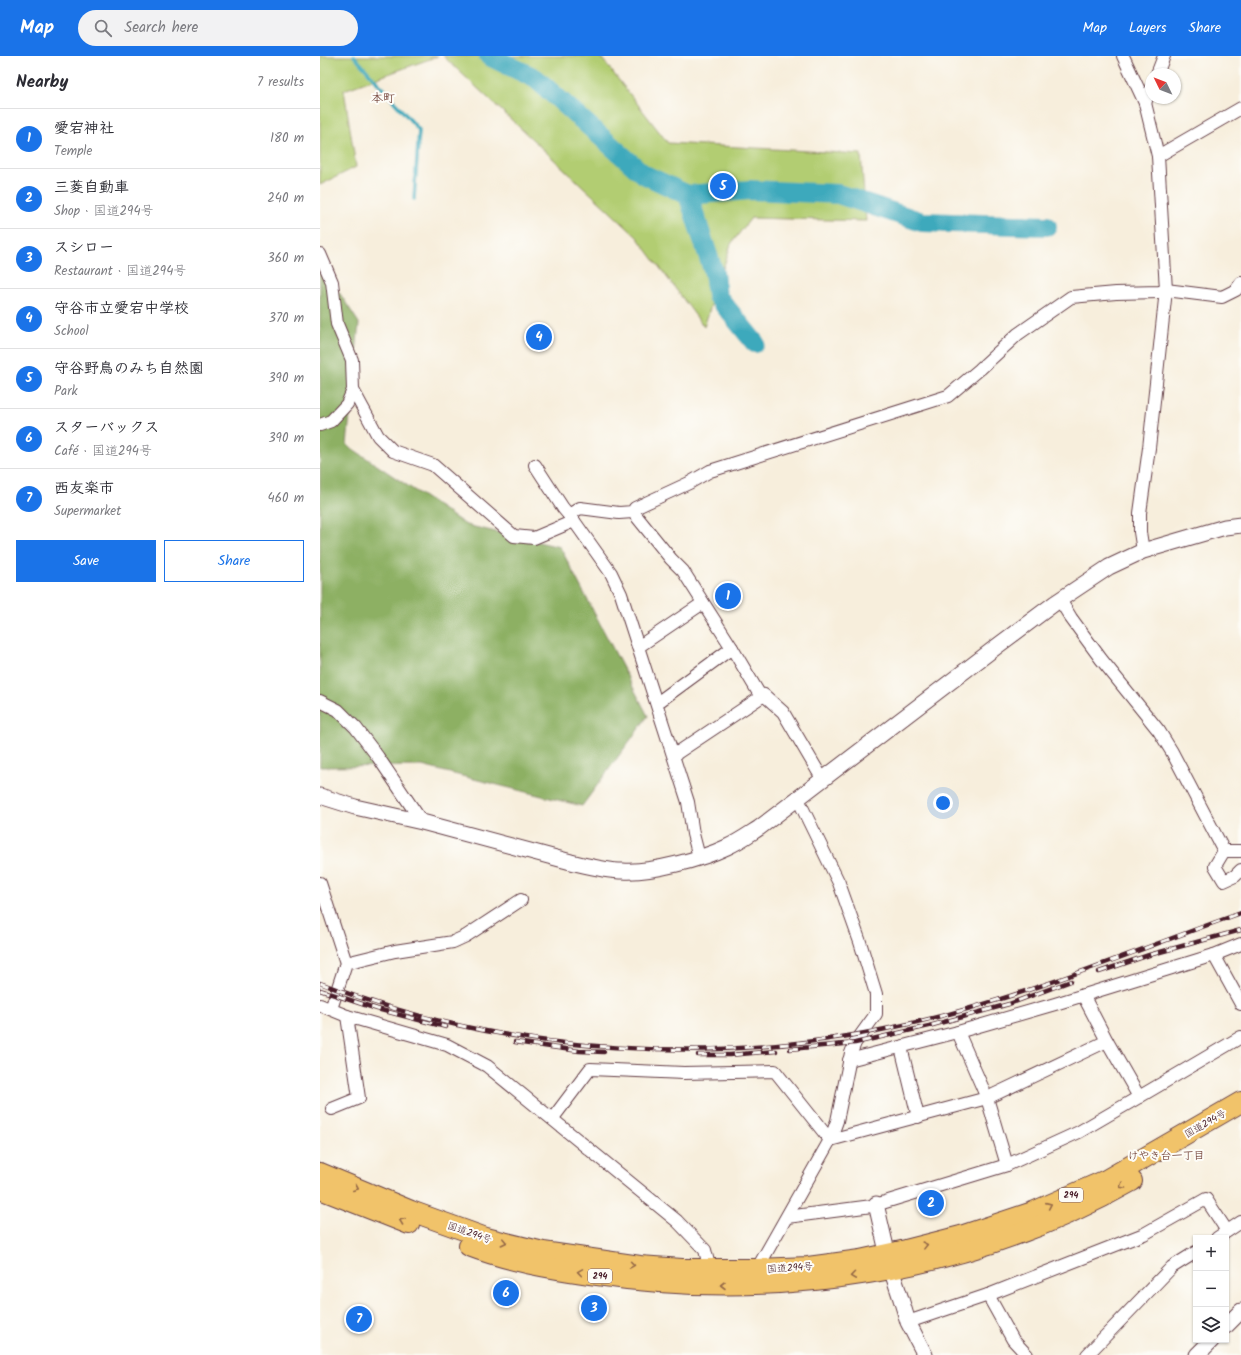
<!DOCTYPE html>
<meta charset="utf-8">
<style>
:root{--surface:#fff;--page:#f2f2f3;--text:#2b2b33;--muted:#7c7c81;--line:#e1e1e2;--accent:#1a73e8}
body{margin:0;font-family:Kalam,"Klee One",sans-serif;background:var(--page);color:var(--text)}
.controls{position:absolute;right:12px;bottom:12px;display:grid;overflow:hidden;border-radius:0px;box-shadow:0 1px 3px #0004}
.controls button{width:36px;height:36px;display:grid;place-items:center;padding:0;border:0;border-bottom:1px solid var(--line);background:var(--surface);color:var(--text);font:20px sans-serif}
.compass{position:absolute;left:825px;top:12px;width:36px;height:36px;border-radius:50%;background:var(--surface);box-shadow:0 1px 3px #0004;rotate:313deg}
.you{position:absolute;left:623px;top:747px;width:14px;height:14px;margin:-10px;border:3px solid #fff;border-radius:50%;background:#1a73e8;box-shadow:0 0 0 6px #1a73e833}
.badge{display:grid;place-items:center;width:26px;height:26px;border-radius:50%;background:var(--accent);color:#fff;font-size:13px;font-weight:700}
.pin{position:absolute;translate:-50% -50%;border:2px solid #fff;box-shadow:0 1px 4px #0006}
.list{margin:0;padding:0;list-style:none}
h2{display:flex;justify-content:space-between;align-items:center;height:52px;margin:0;padding:0 16px;font-size:17px}
h2 small{font-size:13px;font-weight:400;color:var(--muted)}
.list li{display:grid;grid-template-columns:26px 1fr auto;gap:12px;align-items:center;box-sizing:border-box;height:60px;padding:0 16px;border-top:1px solid var(--line)}
.list b{display:block;font-size:15px;white-space:nowrap}
.list p{margin:0;font-size:13px;white-space:nowrap;color:var(--muted)}
.list em{font-size:13px;font-style:normal;color:var(--muted)}
.actions{display:flex;gap:8px;padding:12px 16px}
.actions a{flex:1;padding:9px 0;border:1px solid var(--accent);border-radius:0px;text-align:center;font-size:14px;color:var(--accent)}
.actions .main{background:var(--accent);color:#fff}
.icon{flex:none;width:22px;height:22px;fill:none;stroke:currentColor;stroke-width:2;stroke-linecap:round;stroke-linejoin:round}
.map{position:relative;flex:none;width:921px;height:1299px;overflow:hidden}
header{display:flex;align-items:center;gap:24px;box-sizing:border-box;height:56px;padding:0 20px;background:var(--accent);color:#fff}
header strong{font-size:19px}
nav{display:flex;gap:22px;margin-inline-start:auto;font-size:14px}
.search{width:280px;height:36px;background:var(--page);display:flex;align-items:center;gap:10px;box-sizing:border-box;padding:0 14px;border-radius:22px;color:var(--muted);font-size:15px}
main{display:flex}
aside{flex:1;background:var(--surface)}
.map>svg:first-child{display:block}
.green{fill:#b2cd72;stroke:#7e764e}
.forest{fill:#8db064;stroke:#6c6848}
.lines{fill:none;stroke-linecap:round;stroke-linejoin:round}
.stream{stroke:#3ca9bc;stroke-width:3.5}
.river{stroke:#3ca9bc;stroke-width:20}
.minor-casing{stroke:#643e46;stroke-width:14}
.tertiary-casing{stroke:#643e46;stroke-width:17}
.trunk-casing{stroke:#643e46;stroke-width:22}
.minor{stroke:#fff;stroke-width:12}
.tertiary{stroke:#fff;stroke-width:15}
.trunk{stroke:#f1c36a;stroke-width:20}
.rail-casing{stroke:#4a1f2b;stroke-width:4.5}
.rail{stroke:#fdfcf7;stroke-width:3;stroke-dasharray:9;stroke-linecap:butt}
.oneway{stroke:#956947}
.labels{text-anchor:middle;stroke-width:4;stroke-linejoin:round;paint-order:stroke}
.shield{fill:#fdfcf7;stroke:#806168;stroke-width:1}
.shield-label{font-size:9px;font-weight:bold;fill:#4a1f2b}
.street-label{font-size:10px;fill:#4a1f2b;stroke:#fdfcf7}
.neighbourhood-label{font-size:11px;font-weight:bold;fill:#7b4d44;stroke:#fdfcf7}
.quarter-label{font-size:12px;font-weight:bold;fill:#7b4d44;stroke:#fdfcf7}
</style>
<header>
<strong>Map</strong>
<div class="search"><svg class="icon" aria-label="search" viewBox="0 0 24 24"><circle cx="10" cy="10" r="6"/><path d="M15 15l6 6"/></svg>Search here</div>
<nav><a>Map</a><a>Layers</a><a>Share</a></nav>
</header>
<main>
<aside>
<h2>Nearby<small>7 results</small></h2>
<ul class="list">
<li><span class="badge">1</span><div><b>愛宕神社</b><p>Temple</p></div><em>180 m</em></li>
<li><span class="badge">2</span><div><b>三菱自動車</b><p>Shop · 国道294号</p></div><em>240 m</em></li>
<li><span class="badge">3</span><div><b>スシロー</b><p>Restaurant · 国道294号</p></div><em>360 m</em></li>
<li><span class="badge">4</span><div><b>守谷市立愛宕中学校</b><p>School</p></div><em>370 m</em></li>
<li><span class="badge">5</span><div><b>守谷野鳥のみち自然園</b><p>Park</p></div><em>390 m</em></li>
<li><span class="badge">6</span><div><b>スターバックス</b><p>Café · 国道294号</p></div><em>390 m</em></li>
<li><span class="badge">7</span><div><b>西友楽市</b><p>Supermarket</p></div><em>460 m</em></li>
</ul>
<div class="actions"><a class="main">Save</a><a>Share</a></div>
</aside>
<div class="map">
<svg width="921" height="1299" viewBox="0 0 921 1299">
<rect width="100%" height="100%" fill="#fdfcf7"/>
<filter id="ink" filterUnits="userSpaceOnUse"><feTurbulence type="fractalNoise" baseFrequency=".025" numOctaves="2"/><feDisplacementMap in="SourceGraphic" scale="8" xChannelSelector="R" yChannelSelector="G"/><feConvolveMatrix kernelMatrix="1 2 1 2 8 2 1 2 1" color-interpolation-filters="sRGB"/></filter>
<filter id="wash" filterUnits="userSpaceOnUse"><feTurbulence type="fractalNoise" baseFrequency=".012" numOctaves="4" result="noise"/><feDisplacementMap in="SourceGraphic" scale="16" xChannelSelector="R" yChannelSelector="G"/><feGaussianBlur stdDeviation="0.9" result="paint"/><feColorMatrix in="noise" values="0 0 0 0 0 0 0 0 0 0 0 0 0 0 0 0 0 1.4 0 .05"/><feComposite in="paint" operator="in"/></filter>
<g filter="url(#wash)">
<rect width="100%" height="100%" fill="#f7eedc"/>
<!-- green -->
<g class="green">
<path d="M0 0H118L24 34 36 111 0 129Z"/>
<path d="M123 0H280L348 87 541 98 546 165 431 162 411 188 384 271 317 181Z"/>
</g>
<!-- forest -->
<path class="forest" d="M0 207 39 267 27 389 146 469 240 491 328 660 262 750 102 710 0 711Z"/>
<g class="lines">
<!-- stream -->
<path class="stream" d="M34 0 99 74 94 143"/>
<!-- river -->
<g class="river">
<path d="M169 0 215 22 323 118 368 139 430 134 518 138 602 166 727 170"/>
<path d="M368 139 394 217 397 240 435 287"/>
</g>
</g>
</g>
<g filter="url(#ink)">
<g class="lines">
<defs>
<g id="minor">
<path d="M803 0 825 47 838 100 846 234 829 392 820 457V476L823 495"/>
<path d="M837 18 844 0"/>
<path d="M825 47 831 32"/>
<path d="M838 100 921 52"/>
<path d="M0 198 12 226 17 268 32 304 33 334 27 348 11 365 0 369"/>
<path d="M33 334 58 380 73 395 113 409 194 480 214 482 254 465"/>
<path d="M215 409 243 452 254 465 291 517 301 538 368 746 373 778 379 801"/>
<path d="M313 456 351 503 363 515 412 592 441 641"/>
<path d="M249 459 260 452 299 457 313 456 315 452 369 427 390 415 628 340 660 313 698 278 751 241 796 237 840 236 846 234 902 241 916 234 921 227"/>
<path d="M740 544 751 562 781 603 839 675 852 696 904 795"/>
<path d="M318 591 383 547"/>
<path d="M0 645 18 654 36 672 58 701 102 766"/>
<path d="M337 647 412 592"/>
<path d="M354 699 444 639 463 656 503 724"/>
<path d="M904 795 895 810 904 825 915 820 921 814"/>
<path d="M904 795H921"/>
<path d="M0 827 26 907"/>
<path d="M894 899 921 948"/>
<path d="M0 949 27 960 127 989 167 1010 357 1165 385 1194 390 1214"/>
<path d="M11 953 26 907 75 895 133 886 146 880 201 844"/>
<path d="M638 976 667 1042 687 1109"/>
<path d="M787 985 819 1041 921 981"/>
<path d="M581 991 598 1061"/>
<path d="M529 1004 638 976 735 948 894 899 921 888"/>
<path d="M12 1053 39 1042 27 960"/>
<path d="M233 1062 270 1013 364 1017 455 1015 510 1084 667 1042 787 985 763 939"/>
<path d="M467 1161 552 1150 687 1109 759 1076 819 1041"/>
<path d="M897 1182 921 1166"/>
<path d="M437 1213 510 1084 517 1065 531 997 535 987 556 958V938L540 886 519 827 478 743"/>
<path d="M668 1239 693 1284 707 1299"/>
<path d="M588 1266 668 1239 824 1178 886 1143 907 1175"/>
<path d="M767 1299 852 1211 876 1196"/>
</g>
<g id="tertiary">
<path d="M0 740 35 751 102 766 251 806C268 810 286 815 303 815 330 817 382 803 407 791 418 786 428 779 439 772L680 588 735 547 789 511 823 495 905 471 921 469"/>
<path d="M556 1148 571 1213 581 1243 588 1266 605 1299"/>
<path d="M906 1270 921 1255"/>
<path d="M877 1299 892 1284"/>
</g>
<g id="trunk">
<path d="M0 1117 91 1155 166 1182 223 1196 320 1210 362 1213H437L488 1211 540 1204 586 1194 641 1180 713 1156 786 1124 921 1046"/>
<path d="M0 1133 89 1168"/>
<path d="M149 1190C188 1205 229 1212 270 1218 454 1246 649 1218 812 1125"/>
</g>
</defs>
<!-- minor casing -->
<use href="#minor" class="minor-casing"/>
<!-- tertiary casing -->
<use href="#tertiary" class="tertiary-casing"/>
<!-- trunk casing -->
<use href="#trunk" class="trunk-casing"/>
<!-- minor -->
<use href="#minor" class="minor"/>
<!-- tertiary -->
<use href="#tertiary" class="tertiary"/>
<!-- trunk -->
<use href="#trunk" class="trunk"/>
<defs>
<g id="rail">
<path d="M779 916 829 899 921 874"/>
<path d="M0 927C188 1001 409 1013 605 964 713 938 816 894 921 857"/>
<path d="M0 934 57 953 126 971"/>
<path d="M195 986 259 995 284 996"/>
<path d="M470 993 535 987 609 970 689 948 751 925"/>
<path d="M378 999H410L456 995"/>
</g>
</defs>
<!-- rail casing -->
<use href="#rail" class="rail-casing"/>
<!-- rail -->
<use href="#rail" class="rail"/>
</g>
<!-- one-way arrows -->
<defs><path id="oneway-chevron" d="M-2-3.5L2.5 0L-2 3.5" fill="none" stroke-width="1.6" stroke-linecap="round" stroke-linejoin="round"/></defs>
<g class="oneway">
<use href="#oneway-chevron" transform="translate(802 1130) rotate(150)"/>
<use href="#oneway-chevron" transform="translate(36 1132) rotate(23)"/>
<use href="#oneway-chevron" transform="translate(729 1149) rotate(-24)"/>
<use href="#oneway-chevron" transform="translate(82 1165) rotate(-159)"/>
<use href="#oneway-chevron" transform="translate(184 1186) rotate(13)"/>
<use href="#oneway-chevron" transform="translate(605 1189) rotate(-14)"/>
<use href="#oneway-chevron" transform="translate(312 1209) rotate(9)"/>
<use href="#oneway-chevron" transform="translate(260 1216) rotate(-171)"/>
<use href="#oneway-chevron" transform="translate(533 1220) rotate(172)"/>
<use href="#oneway-chevron" transform="translate(403 1229) rotate(-180)"/>
</g>
</g>
<g class="labels">
<!-- shield labels -->
<g class="shield">
<rect x="739" y="1132" width="24" height="14" rx="3"/>
<rect x="268" y="1213" width="24" height="14" rx="3"/>
</g>
<g class="shield-label">
<text x="751" y="1142">294</text>
<text x="280" y="1223">294</text>
</g>
<!-- street labels -->
<g class="street-label">
<text transform="translate(885 1067) rotate(-30)" y="4">国道294号</text>
<text transform="translate(150 1176) rotate(19)" y="4">国道294号</text>
<text transform="translate(470 1211) rotate(-4)" y="4">国道294号</text>
</g>
<!-- neighbourhood labels -->
<g class="neighbourhood-label">
<text x="846" y="1103">けやき台一丁目</text>
</g>
<!-- quarter labels -->
<g class="quarter-label">
<text x="63" y="46">本町</text>
</g>
</g>
</svg>
<div class="controls">
<button>+</button>
<button>−</button>
<button><svg class="icon" aria-label="layers" viewBox="0 0 24 24"><path d="M12 4l9 5-9 5-9-5zM3 14l9 5 9-5"/></svg></button>
</div>
<svg class="compass" viewBox="-18 -18 36 36"><path d="M0-13l5 13h-10z" fill="#e53935"/><path d="M0 13l5-13h-10z" fill="#7c7c81"/></svg>
<div class="you"></div>
<div class="pin badge" style="left:408px;top:540px">1</div>
<div class="pin badge" style="left:611px;top:1147px">2</div>
<div class="pin badge" style="left:274px;top:1252px">3</div>
<div class="pin badge" style="left:219px;top:281px">4</div>
<div class="pin badge" style="left:403px;top:130px">5</div>
<div class="pin badge" style="left:186px;top:1237px">6</div>
<div class="pin badge" style="left:39px;top:1263px">7</div>
</div>
</main>
